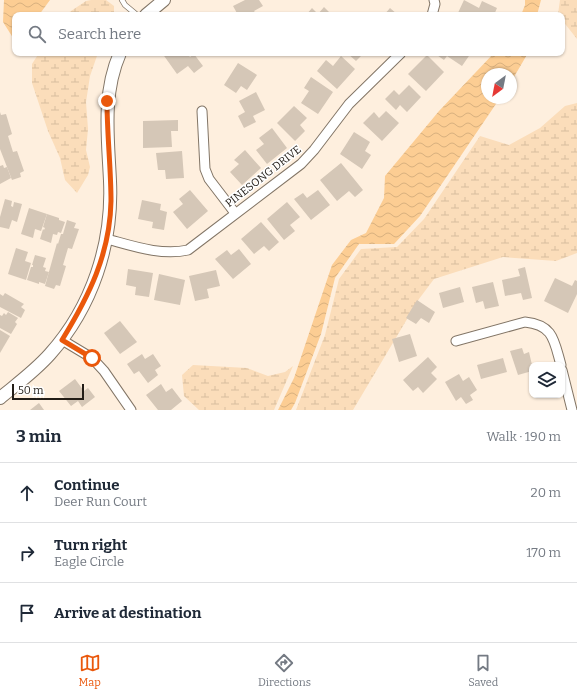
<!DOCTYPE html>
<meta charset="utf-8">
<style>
:root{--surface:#fff;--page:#f2f2f3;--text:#1f2937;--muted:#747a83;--line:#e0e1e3;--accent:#ea580c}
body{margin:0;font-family:Bitter,serif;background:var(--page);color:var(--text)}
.controls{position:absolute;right:12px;bottom:12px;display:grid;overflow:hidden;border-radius:8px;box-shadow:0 1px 3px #0004}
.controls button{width:36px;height:36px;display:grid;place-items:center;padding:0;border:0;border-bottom:1px solid var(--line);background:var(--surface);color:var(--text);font:20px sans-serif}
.compass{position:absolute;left:481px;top:68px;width:36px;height:36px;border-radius:50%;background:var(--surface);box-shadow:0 1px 3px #0004;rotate:212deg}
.scale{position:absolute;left:12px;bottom:10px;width:72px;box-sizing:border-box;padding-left:4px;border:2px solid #221d17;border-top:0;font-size:11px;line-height:14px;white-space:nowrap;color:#221d17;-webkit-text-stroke:3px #fff;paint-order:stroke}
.stop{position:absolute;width:12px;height:12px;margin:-9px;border:3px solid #ea580c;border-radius:50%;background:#fff}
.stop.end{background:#ea580c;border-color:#fff;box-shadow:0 1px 4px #0008}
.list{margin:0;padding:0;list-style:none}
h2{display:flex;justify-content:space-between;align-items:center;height:52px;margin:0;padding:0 16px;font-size:17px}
h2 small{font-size:13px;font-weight:400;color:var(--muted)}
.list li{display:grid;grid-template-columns:26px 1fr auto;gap:12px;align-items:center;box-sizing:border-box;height:60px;padding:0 16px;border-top:1px solid var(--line)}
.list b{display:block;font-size:15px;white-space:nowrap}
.list p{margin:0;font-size:13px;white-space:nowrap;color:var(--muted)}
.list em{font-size:13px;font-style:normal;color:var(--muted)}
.icon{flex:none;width:22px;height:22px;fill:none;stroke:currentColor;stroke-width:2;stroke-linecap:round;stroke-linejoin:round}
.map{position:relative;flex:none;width:577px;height:410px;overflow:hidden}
.search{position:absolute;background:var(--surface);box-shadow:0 1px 3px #0004;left:12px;right:12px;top:12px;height:44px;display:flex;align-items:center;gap:10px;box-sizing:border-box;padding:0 14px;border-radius:8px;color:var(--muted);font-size:15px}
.sheet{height:232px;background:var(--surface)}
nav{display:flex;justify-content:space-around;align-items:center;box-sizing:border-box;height:56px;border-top:1px solid var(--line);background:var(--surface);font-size:11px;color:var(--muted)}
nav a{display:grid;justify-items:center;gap:2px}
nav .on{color:var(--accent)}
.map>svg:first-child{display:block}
.wetland{fill:url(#wetland-marsh)}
.water{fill:url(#water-waves)}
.building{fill:#d5c7b7}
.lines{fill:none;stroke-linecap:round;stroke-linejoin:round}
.lane-casing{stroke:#827566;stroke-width:6}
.street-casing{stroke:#827566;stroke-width:11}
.secondary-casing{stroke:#827566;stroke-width:14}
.lane{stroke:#fff;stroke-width:4.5}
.street{stroke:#fff;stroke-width:9}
.secondary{stroke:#fff;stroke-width:12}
.route{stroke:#ea580c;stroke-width:5}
.labels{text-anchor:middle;stroke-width:3;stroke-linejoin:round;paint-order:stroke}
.street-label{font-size:11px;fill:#221d17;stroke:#fff}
</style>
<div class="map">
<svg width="577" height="410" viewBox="0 0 577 410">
<defs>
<pattern id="wetland-marsh" width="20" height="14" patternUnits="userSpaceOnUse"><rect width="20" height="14" fill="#fbddba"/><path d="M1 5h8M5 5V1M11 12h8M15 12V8" fill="none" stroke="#d7bd9f"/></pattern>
<pattern id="water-waves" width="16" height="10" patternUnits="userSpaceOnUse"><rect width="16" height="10" fill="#fccd93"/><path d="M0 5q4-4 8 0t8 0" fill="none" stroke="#d8b07e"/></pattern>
</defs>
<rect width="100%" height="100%" fill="#feefde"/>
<!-- wetland -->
<g class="wetland">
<path d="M91 0H106L114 6V15H65L86 1Z"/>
<path d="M560 0H577V39L562 20V15L558 14Z"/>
<path d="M39 53H98L90 76 86 102 88 129 86 150 90 167 88 175 77 193 65 180 60 158 48 131 32 83V64Z"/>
<path d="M577 103V253L556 261 503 257 434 279 419 299 353 410H296L325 335 339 279 361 249 397 247 424 219 480 136 509 145 540 128 565 106Z"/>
<path d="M193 365 247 368 268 376 285 372 293 366 274 410H199L184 396 182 375Z"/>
</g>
<!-- water -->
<g class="water">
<path d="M4 0H50L39 15H15V41L3 22Z"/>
<path d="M525 0H541L537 15H521L525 5Z"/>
<path d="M494 53H528L511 82V74H487V98H500L420 216 394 244H359L335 278 321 334 295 403 291 410H278L294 378 332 265 351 240 366 233 384 198 385 176 439 111Z"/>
</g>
<!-- building -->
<g class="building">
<path d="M245 0H259L263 6 254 11 257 15H238L233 6Z"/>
<path d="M464 0 479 8 482 1 497 8 494 15H457Z"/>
<path d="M324 7 332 15H306L312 8 318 14Z"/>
<path d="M390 8 398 15H384Z"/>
<path d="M162 53H187L190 57 194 54 203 66 194 73 188 66 177 74Z"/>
<rect x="202" y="53" width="24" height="3"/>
<path d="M347 53H364L356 61Z"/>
<path d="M434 53H471L462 66 447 56 444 60Z"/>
<path d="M427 55 444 72 426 91 408 74Z"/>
<path d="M341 56 355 69 337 89 317 71 326 60 333 66Z"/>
<path d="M238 63 257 75 247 90 241 86 236 93 224 85Z"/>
<path d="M311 77 333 92 318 114 301 103 309 91 304 88Z"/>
<path d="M409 85 421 97 407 112 400 105 396 110 385 99 394 90 399 95Z"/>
<path d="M256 92 265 110 253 116 256 122 244 128 238 116 245 112 239 101Z"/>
<path d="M294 106 307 118 300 125 305 131 295 141 277 123Z"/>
<path d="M386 111 399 123 382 141 363 123 374 112 379 118Z"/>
<path d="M0 112 1 115 6 114 12 134 8 136 13 152 17 151 24 171 20 173 21 177 12 180 0 149Z"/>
<path d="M178 120V131H171L172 147 143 148V121Z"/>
<path d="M272 128 287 148 267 164 256 150 264 144 259 138Z"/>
<path d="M354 132 370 142 365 151 371 155 362 169 340 154Z"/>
<path d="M245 150 261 168 242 185 230 172 239 164 234 160Z"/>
<path d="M182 151 184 178 166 179 165 170H158L156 153Z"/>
<path d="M341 163 363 190 355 197 349 191 337 201 320 180Z"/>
<path d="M3 165 4 168 7 167 11 178 0 184V166Z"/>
<path d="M190 190 208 211 187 229 173 212 183 204 179 199Z"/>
<path d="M318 190 330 205 311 220 294 199 303 193 307 198Z"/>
<path d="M5 199 12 201 11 206 13 207 14 202 22 204 17 222 12 220 9 229 0 227V217Z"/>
<path d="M142 200 161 204 160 210 167 212 164 230 152 228 153 222 138 219Z"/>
<path d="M287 202 300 217 290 225 295 231 284 240 267 219Z"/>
<path d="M29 208 47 214 41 231 35 229 33 238 21 234Z"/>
<path d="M47 214 59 218V220L65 222 61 233 58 232 57 235 53 234 51 243 40 239 43 229 44 230 45 228 43 227Z"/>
<path d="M67 220 76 223 74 228 79 229 72 249 68 248 63 265 66 266 60 286 56 285 54 289 45 286 57 243 58 244 61 234H63Z"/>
<path d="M261 222 279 242 269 251 264 246 254 254 241 239Z"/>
<path d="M16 248 28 252 25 261 31 263 26 280 8 274Z"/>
<path d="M239 249 251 264 233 279 215 259 227 250 231 255Z"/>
<path d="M35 255 46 258 43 267 46 268 45 271 49 272 45 284 39 282V284L27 280 31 267H33V265H32Z"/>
<path d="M525 267 532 298 523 300 521 293 505 296 502 280 520 276 518 269Z"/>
<path d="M128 269 153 273 149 297 135 295 136 287 126 285Z"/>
<path d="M216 270 220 286 207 289 209 298 195 301 189 276Z"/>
<path d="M159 274 185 280 180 305 154 300Z"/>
<path d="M555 278 572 286 575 280 577 281V294L568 313 544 301Z"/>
<path d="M493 282 499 306 485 309 483 301 476 303 472 287Z"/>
<path d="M460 287 464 302 443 308 439 293Z"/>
<path d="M5 293 24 304 21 307 25 310 21 318 0 307V294L3 296Z"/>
<path d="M417 300 435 312 429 323 421 318 416 324 406 318Z"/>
<path d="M8 312 18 318 15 322 17 324 11 334 0 328V315L2 316 4 313 6 315Z"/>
<path d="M120 321 137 342 120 354 104 333Z"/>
<path d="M0 330 10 336 0 353Z"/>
<path d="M410 334 417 356 399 362 392 339Z"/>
<path d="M522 348 524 354 529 352 532 365V371L518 375 510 351Z"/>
<path d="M142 354 145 359 153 354 161 366 155 370 158 375 148 383 139 371 134 374 127 364Z"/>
<path d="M428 357 437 367 431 373 437 379 423 393 418 387 413 391 403 380Z"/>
<path d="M503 358 507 372 481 379 477 365Z"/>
<path d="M459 374 463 381 469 377 477 390 470 395 473 400 466 404 461 397 456 401 445 382Z"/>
<path d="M75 379 84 391 88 388 95 397 82 407 78 401 71 406 59 391Z"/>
<path d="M161 384 166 392 172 388 182 401 171 410H158L146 395Z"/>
<path d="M39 403 44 410H30Z"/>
</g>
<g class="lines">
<defs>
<path id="lane" d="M122 0 125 5 137 15"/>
<g id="street">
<path d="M432 15 435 4 434 0"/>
<path d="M202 111 205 169 209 179 235 213"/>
<path d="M107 239C133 246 161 256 188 250L301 164 314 150 349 104 401 53"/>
<path d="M62 340 92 358 104 371 131 410"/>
<path d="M456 341 525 322C554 325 554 341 561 365"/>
<path d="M562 370 572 410"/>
</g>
<g id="secondary">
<path d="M146 15 164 0"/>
<path d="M0 398C17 384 35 371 50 354 92 307 113 244 110 181 108 137 102 94 120 53"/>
</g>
</defs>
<!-- lane casing -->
<use href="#lane" class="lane-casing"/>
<!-- street casing -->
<use href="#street" class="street-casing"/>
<!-- secondary casing -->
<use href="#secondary" class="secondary-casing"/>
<!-- lane -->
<use href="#lane" class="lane"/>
<!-- street -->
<use href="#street" class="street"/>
<!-- secondary -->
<use href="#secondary" class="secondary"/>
</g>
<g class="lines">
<!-- route -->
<path class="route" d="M92 358 62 340C89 296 110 254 111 201 111 168 107 135 107 101"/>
</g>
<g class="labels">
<!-- street labels -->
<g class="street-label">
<text transform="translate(263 176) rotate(-38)" y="4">PINESONG DRIVE</text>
</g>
</g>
</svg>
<div class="controls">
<button><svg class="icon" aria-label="layers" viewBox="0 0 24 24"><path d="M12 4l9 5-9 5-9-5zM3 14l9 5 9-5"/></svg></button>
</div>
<svg class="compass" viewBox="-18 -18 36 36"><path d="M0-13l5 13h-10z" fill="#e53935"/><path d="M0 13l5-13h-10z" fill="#747a83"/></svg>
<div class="scale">50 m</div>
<div class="stop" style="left:92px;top:358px"></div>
<div class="stop end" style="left:107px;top:101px"></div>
<div class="search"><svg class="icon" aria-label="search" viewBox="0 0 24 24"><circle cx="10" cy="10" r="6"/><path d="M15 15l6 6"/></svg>Search here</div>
</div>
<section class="sheet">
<h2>3 min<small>Walk · 190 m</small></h2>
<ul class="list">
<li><svg class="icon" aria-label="ahead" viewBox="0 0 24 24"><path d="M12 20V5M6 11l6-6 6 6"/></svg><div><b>Continue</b><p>Deer Run Court</p></div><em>20 m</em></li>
<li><svg class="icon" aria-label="right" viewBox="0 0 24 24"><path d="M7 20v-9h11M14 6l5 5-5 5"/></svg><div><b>Turn right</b><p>Eagle Circle</p></div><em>170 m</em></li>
<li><svg class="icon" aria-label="arrive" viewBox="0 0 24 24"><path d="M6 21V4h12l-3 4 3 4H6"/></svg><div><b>Arrive at destination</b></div></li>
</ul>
</section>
<nav>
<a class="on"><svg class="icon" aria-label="map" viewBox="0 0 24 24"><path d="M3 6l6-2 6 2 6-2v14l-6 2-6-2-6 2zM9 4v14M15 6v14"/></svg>Map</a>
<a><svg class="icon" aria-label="directions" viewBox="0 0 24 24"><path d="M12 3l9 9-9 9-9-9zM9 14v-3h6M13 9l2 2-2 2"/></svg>Directions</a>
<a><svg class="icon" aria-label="saved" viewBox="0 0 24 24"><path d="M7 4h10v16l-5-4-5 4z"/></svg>Saved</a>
</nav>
